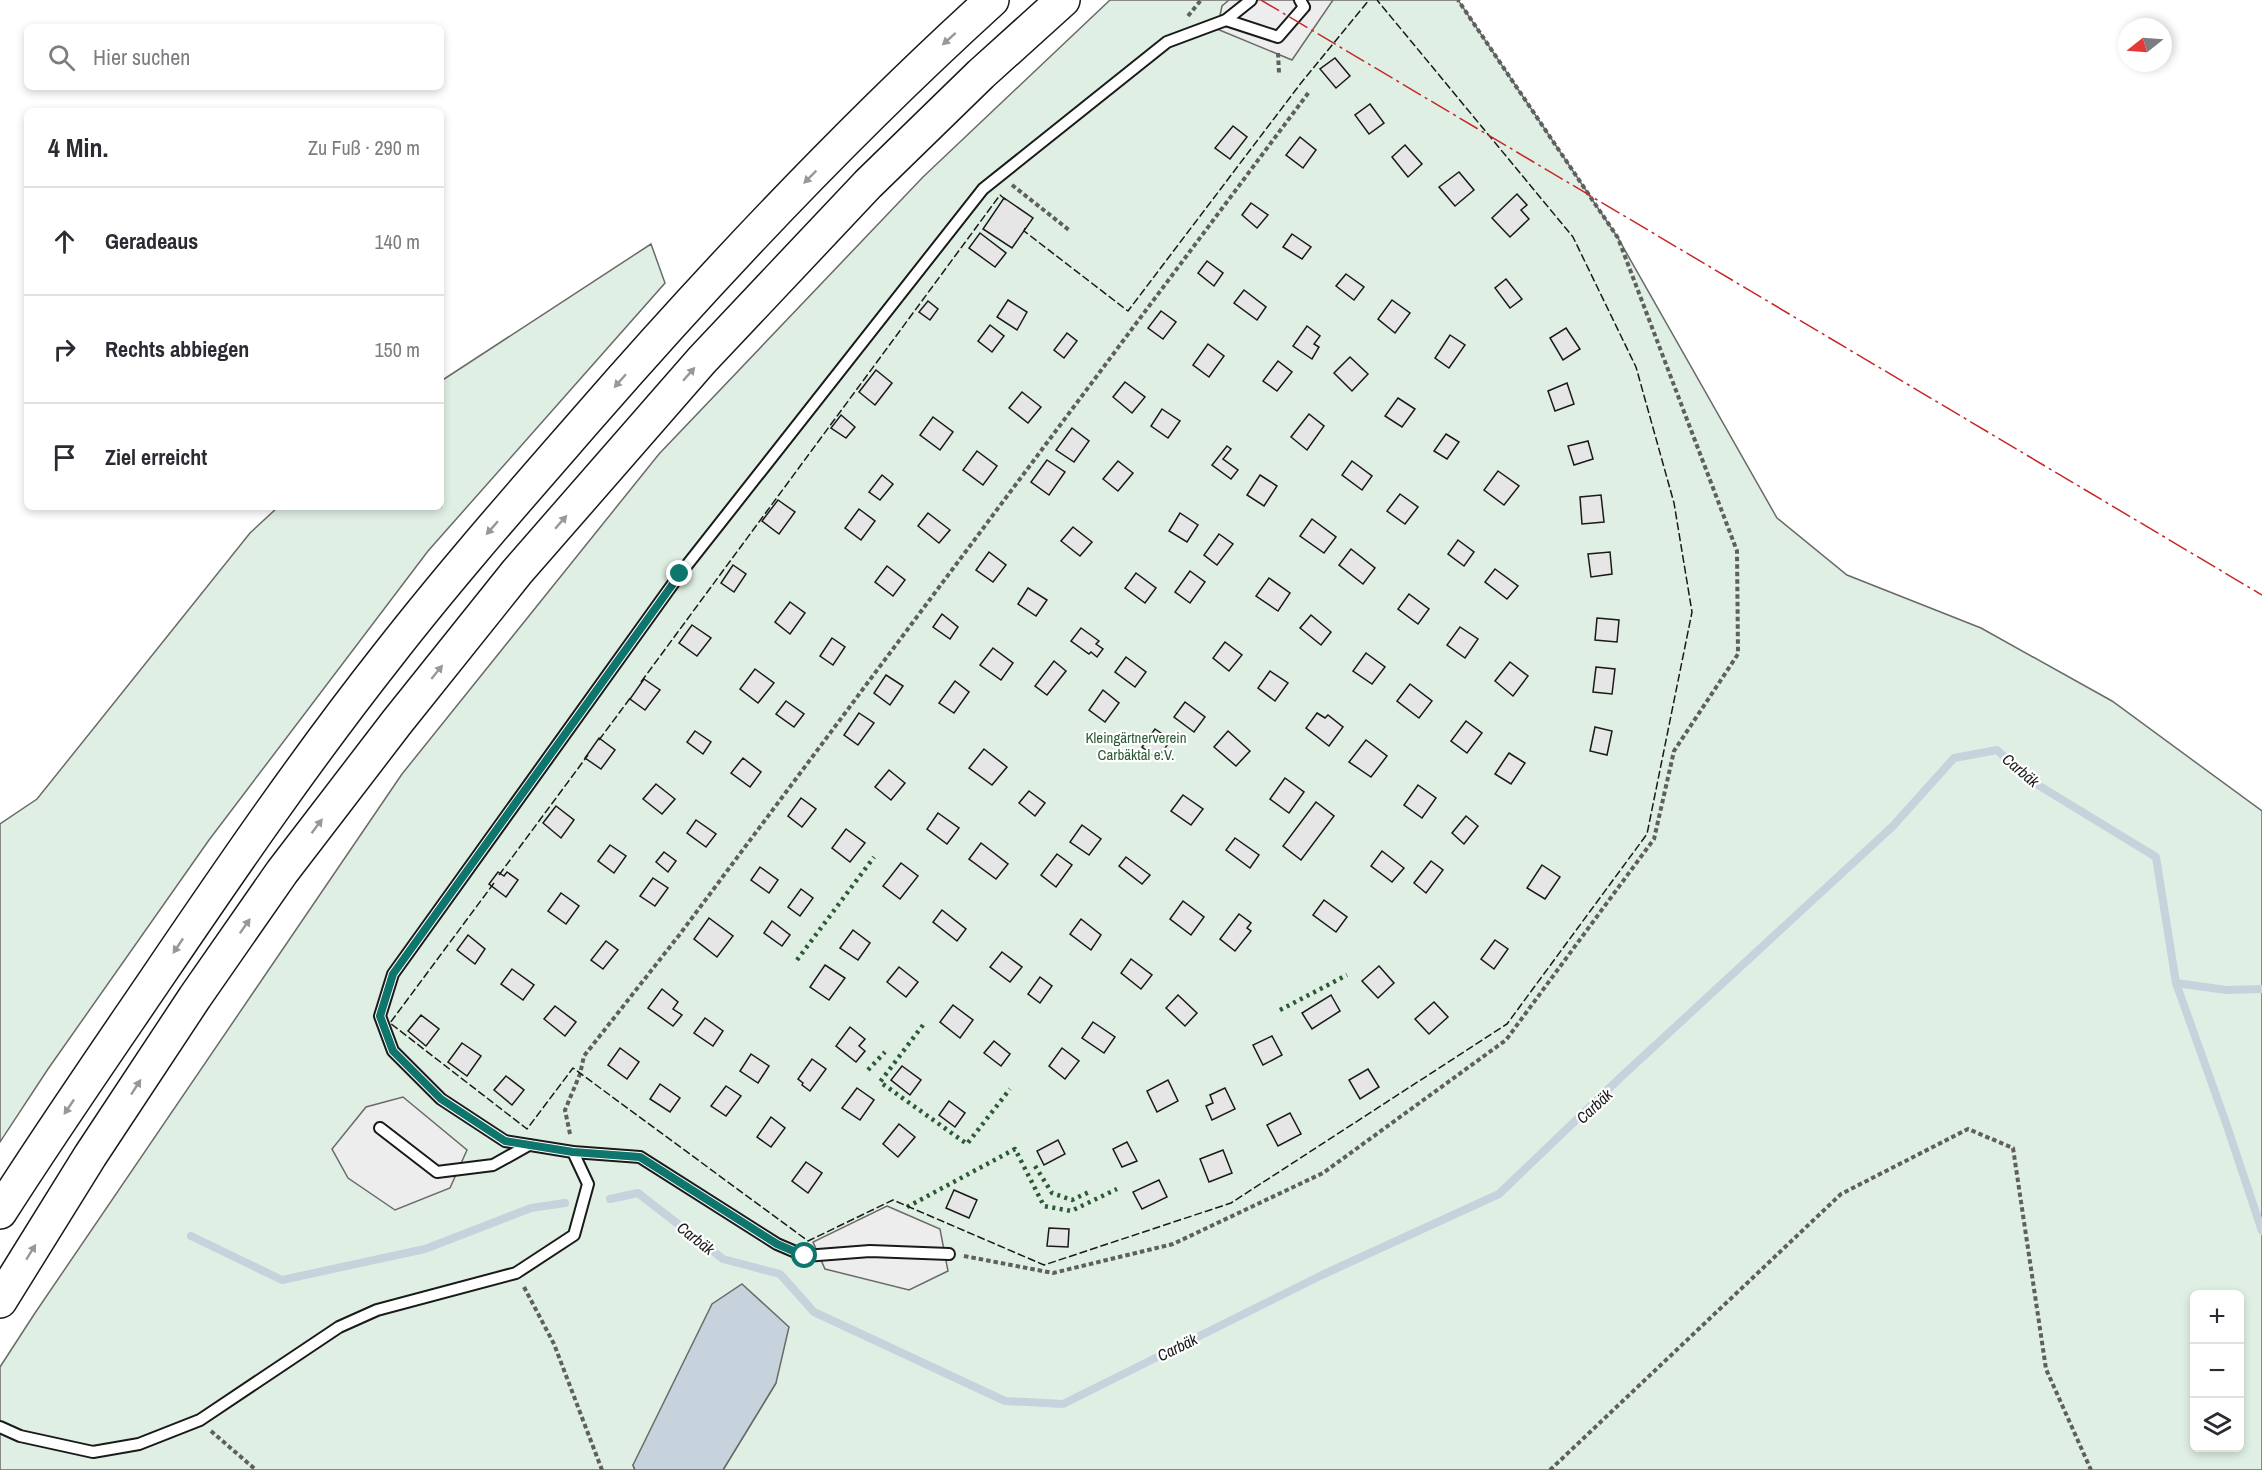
<!DOCTYPE html>
<html lang="de">
<meta charset="utf-8">
<style>
:root{--surface:#fff;--page:#f2f2f3;--text:#2b2b33;--muted:#7c7c81;--line:#e1e1e2}
body{margin:0;font-family:"Archivo Narrow",sans-serif;background:var(--page);color:var(--text)}
.controls{position:absolute;right:18px;bottom:18px;display:grid;overflow:hidden;border-radius:9px;box-shadow:0 3px 9px #0003}
.controls button{width:54px;height:54px;display:grid;place-items:center;padding:0;border:0;border-bottom:2px solid var(--line);background:var(--surface);color:var(--text);font:30px sans-serif}
.compass{position:absolute;left:2118px;top:18px;width:54px;height:54px;border-radius:50%;background:var(--surface);box-shadow:0 3px 9px #0003;rotate:253deg}
.stop{position:absolute;width:18px;height:18px;margin:-14px;border:4px solid #0f766e;border-radius:50%;background:#fff}
.stop.end{background:#0f766e;border-color:#fff;box-shadow:0 2px 6px #0008}
.list{margin:0;padding:0;list-style:none}
h2{display:flex;justify-content:space-between;align-items:center;height:78px;margin:0;padding:0 24px;font-size:26px}
h2 small{font-size:20px;font-weight:400;color:var(--muted)}
.list li{display:grid;grid-template-columns:39px 1fr auto;gap:18px;align-items:center;box-sizing:border-box;height:108px;padding:0 24px;border-top:2px solid var(--line)}
.list b{display:block;font-size:22px;white-space:nowrap}
.list em{font-size:20px;font-style:normal;color:var(--muted)}
.icon{flex:none;width:33px;height:33px;fill:none;stroke:currentColor;stroke-width:2;stroke-linecap:round;stroke-linejoin:round}
.map{position:relative;flex:none;width:2262px;height:1470px;overflow:hidden}
.search{position:absolute;background:var(--surface);box-shadow:0 3px 9px #0003;left:24px;top:24px;width:420px;height:66px;display:flex;align-items:center;gap:15px;box-sizing:border-box;padding:0 21px;border-radius:9px;color:var(--muted);font-size:22px}
.panel{position:absolute;background:var(--surface);box-shadow:0 3px 9px #0003;left:24px;top:108px;width:420px;height:402px;border-radius:9px}
.map>svg:first-child{display:block}
.green{fill:#e0efe3;stroke:#6a6a6a;stroke-width:1.5;fill-rule:evenodd}
.parking{fill:#ededed;stroke:#6a6a6a;stroke-width:1.5}
.water{fill:#c6d2dc;stroke:#6a6a6a;stroke-width:1.5}
.lines{fill:none;stroke-linecap:round;stroke-linejoin:round}
.stream{stroke:#c6d2dc;stroke-width:8}
.building{fill:#e6e6e6;stroke:#1a1a1a;stroke-width:1.5}
.service-casing{stroke:#1a1a1a;stroke-width:14}
.motorway-casing{stroke:#1a1a1a;stroke-width:36}
.path{stroke:#5f5f5f;stroke-width:4;stroke-dasharray:4.5 3;stroke-linecap:butt}
.service{stroke:#fff;stroke-width:10}
.motorway{stroke:#fff;stroke-width:33}
.hedge{stroke:#2b5a34;stroke-width:4.5;stroke-dasharray:3 4.5;stroke-linecap:butt}
.fence{stroke:#1a1a1a;stroke-width:1.5;stroke-dasharray:8 3;stroke-linecap:butt}
.power{stroke:#c62828;stroke-width:1.5;stroke-dasharray:21 4.5 3 4.5;stroke-linecap:butt}
.oneway{fill:#989898}
.route{stroke:#0f766e;stroke-width:8}
.labels{text-anchor:middle;stroke-width:4.5;stroke-linejoin:round;paint-order:stroke}
.park-label{font-size:15px;fill:#2b5a34;stroke:#fff}
.water-label{font-size:16px;font-style:italic;fill:#1a1a1a;stroke:#fff}
</style>
<div class="map">
<svg width="2262" height="1470" viewBox="0 0 2262 1470">
<rect width="100%" height="100%" fill="#fff"/>
<!-- green -->
<g class="green">
<path d="M1110 0H1458L1618 238 1777 518 1847 575 1981 628 2112 701 2262 811V1470H723L776 1383 633 1465 635 1470H0V1367L35 1313 402 774 659 454 923 177ZM2194 1294H2240V1448H2194Z"/>
<path d="M651 244 665 283 428 551 209 840 48 1069 0 1142V824L37 799 250 533 278 507H441V381Z"/>
</g>
<!-- parking -->
<g class="parking">
<path d="M1229 0H1333L1292 60 1217 29 1222 6Z"/>
<path d="M403 1097 467 1150 450 1188 395 1210 348 1178 332 1149 366 1107Z"/>
<path d="M887 1206 940 1229 948 1271 909 1290 825 1269 813 1242Z"/>
</g>
<!-- water -->
<path class="water" d="M742 1284 789 1327 776 1383 723 1470H635L633 1465 712 1304Z"/>
<g class="lines">
<!-- stream -->
<g class="stream">
<path d="M2176 983 2226 990 2262 989"/>
<path d="M610 1199 638 1193 723 1259 780 1274 814 1312 1005 1401 1063 1404 1322 1275 1499 1194 1621 1077 1893 826 1954 758 1997 750 2028 779 2156 857 2176 983 2226 1123 2262 1231"/>
<path d="M191 1236 282 1280 425 1249 531 1208 565 1203"/>
</g>
</g>
<!-- building -->
<g class="building">
<path d="M1335 58 1350 76 1336 88 1320 69Z"/>
<path d="M1370 104 1384 123 1369 134 1355 115Z"/>
<path d="M1233 126 1247 137 1230 159 1215 148Z"/>
<path d="M1300 137 1316 150 1303 168 1286 155Z"/>
<path d="M1405 145 1422 164 1408 177 1392 157Z"/>
<path d="M1459 172 1474 190 1455 206 1439 187Z"/>
<path d="M1517 194 1527 205 1521 210 1529 219 1510 237 1492 218Z"/>
<path d="M1004 198 1033 218 1012 248 983 229Z"/>
<path d="M1251 203 1268 215 1257 228 1242 215Z"/>
<path d="M980 233 1006 253 995 267 969 248Z"/>
<path d="M1292 234 1311 247 1302 259 1283 247Z"/>
<path d="M1207 261 1223 273 1214 286 1198 273Z"/>
<path d="M1346 274 1364 287 1354 300 1336 286Z"/>
<path d="M1506 279 1522 299 1510 308 1495 288Z"/>
<path d="M1244 290 1266 307 1257 320 1234 303Z"/>
<path d="M1008 300 1027 312 1017 330 997 317Z"/>
<path d="M1392 300 1410 313 1395 333 1378 319Z"/>
<path d="M928 301 938 309 930 320 919 312Z"/>
<path d="M1161 311 1176 322 1163 339 1148 328Z"/>
<path d="M990 325 1004 336 992 352 978 341Z"/>
<path d="M1307 326 1320 336 1314 344 1319 347 1312 359 1293 346Z"/>
<path d="M1566 328 1580 349 1563 360 1550 338Z"/>
<path d="M1067 333 1077 341 1064 358 1054 350Z"/>
<path d="M1450 335 1465 345 1449 368 1435 358Z"/>
<path d="M1208 344 1224 356 1209 377 1193 365Z"/>
<path d="M1350 357 1368 374 1352 391 1334 373Z"/>
<path d="M1278 361 1292 372 1277 391 1263 381Z"/>
<path d="M876 370 892 383 875 405 859 392Z"/>
<path d="M1125 382 1145 397 1132 413 1113 397Z"/>
<path d="M1567 383 1574 404 1555 411 1548 391Z"/>
<path d="M1022 392 1041 407 1028 423 1009 408Z"/>
<path d="M1398 398 1415 409 1402 427 1385 416Z"/>
<path d="M1162 409 1180 421 1168 438 1151 426Z"/>
<path d="M1309 414 1324 426 1307 450 1291 437Z"/>
<path d="M841 415 855 427 846 438 831 428Z"/>
<path d="M933 417 953 432 940 450 920 435Z"/>
<path d="M1072 428 1089 441 1074 462 1056 450Z"/>
<path d="M1446 434 1459 442 1447 459 1434 451Z"/>
<path d="M1588 441 1593 459 1574 465 1568 446Z"/>
<path d="M1227 446 1231 449 1223 459 1238 470 1231 479 1212 465Z"/>
<path d="M977 451 997 466 983 485 963 470Z"/>
<path d="M1047 460 1065 472 1049 495 1031 482Z"/>
<path d="M1118 461 1133 473 1118 491 1103 479Z"/>
<path d="M1352 461 1372 476 1362 490 1342 475Z"/>
<path d="M1498 471 1519 486 1504 505 1484 490Z"/>
<path d="M882 475 893 484 880 500 869 492Z"/>
<path d="M1260 475 1277 486 1264 506 1247 495Z"/>
<path d="M1400 494 1418 507 1405 524 1387 511Z"/>
<path d="M1601 495 1604 522 1582 524 1580 497Z"/>
<path d="M778 500 795 512 779 534 762 521Z"/>
<path d="M859 509 875 521 861 540 845 528Z"/>
<path d="M928 513 950 530 939 543 918 526Z"/>
<path d="M1180 513 1198 525 1187 542 1169 531Z"/>
<path d="M1312 519 1336 537 1324 553 1300 536Z"/>
<path d="M1073 527 1092 542 1080 556 1061 541Z"/>
<path d="M1219 534 1233 544 1217 565 1204 555Z"/>
<path d="M1458 540 1474 552 1464 566 1448 554Z"/>
<path d="M1351 549 1375 568 1363 584 1339 565Z"/>
<path d="M989 552 1006 565 993 582 976 570Z"/>
<path d="M1610 552 1612 574 1591 577 1588 554Z"/>
<path d="M733 565 746 574 734 592 721 583Z"/>
<path d="M887 566 905 580 893 596 875 582Z"/>
<path d="M1495 569 1518 586 1507 599 1485 582Z"/>
<path d="M1190 571 1205 582 1190 603 1175 592Z"/>
<path d="M1136 573 1156 588 1145 603 1125 588Z"/>
<path d="M1269 578 1290 593 1278 611 1256 596Z"/>
<path d="M1028 588 1047 600 1036 616 1018 604Z"/>
<path d="M1409 594 1429 609 1418 624 1398 609Z"/>
<path d="M790 602 805 613 790 634 775 622Z"/>
<path d="M942 614 958 627 950 639 933 627Z"/>
<path d="M1311 615 1331 632 1321 645 1300 628Z"/>
<path d="M1597 618 1619 620 1617 642 1595 640Z"/>
<path d="M692 625 711 638 697 656 679 643Z"/>
<path d="M1460 627 1478 639 1465 658 1447 645Z"/>
<path d="M1081 628 1099 641 1096 644 1103 649 1097 657 1091 652 1089 654 1071 641Z"/>
<path d="M832 638 845 647 833 665 820 656Z"/>
<path d="M1225 642 1242 655 1229 671 1213 658Z"/>
<path d="M993 648 1013 663 1001 680 980 665Z"/>
<path d="M1366 653 1385 667 1372 684 1353 671Z"/>
<path d="M1126 657 1146 672 1135 687 1115 672Z"/>
<path d="M1054 661 1066 671 1047 695 1035 686Z"/>
<path d="M1510 662 1528 676 1513 696 1495 681Z"/>
<path d="M1596 667 1615 669 1612 694 1593 692Z"/>
<path d="M755 669 774 683 758 703 740 689Z"/>
<path d="M1270 671 1288 683 1275 701 1258 688Z"/>
<path d="M886 675 903 686 890 705 874 693Z"/>
<path d="M644 679 660 690 645 710 630 699Z"/>
<path d="M955 681 969 692 954 713 939 703Z"/>
<path d="M1410 684 1432 701 1419 718 1397 701Z"/>
<path d="M1103 690 1119 703 1105 722 1089 710Z"/>
<path d="M786 701 804 714 794 727 776 714Z"/>
<path d="M1185 702 1205 717 1194 732 1174 717Z"/>
<path d="M859 713 874 723 858 745 844 735Z"/>
<path d="M1317 713 1325 718 1328 715 1343 727 1329 746 1306 728Z"/>
<path d="M1466 721 1482 733 1467 753 1451 741Z"/>
<path d="M1595 727 1612 731 1607 755 1590 751Z"/>
<path d="M1155 729 1171 740 1157 759 1142 747Z"/>
<path d="M695 731 711 742 703 754 687 742Z"/>
<path d="M1228 731 1250 751 1236 766 1214 747Z"/>
<path d="M599 738 615 750 601 769 585 758Z"/>
<path d="M1366 740 1387 756 1371 777 1349 762Z"/>
<path d="M984 749 1007 767 992 785 969 768Z"/>
<path d="M1509 753 1525 763 1511 784 1495 774Z"/>
<path d="M743 758 761 772 750 787 731 773Z"/>
<path d="M889 770 905 783 891 800 875 787Z"/>
<path d="M1285 778 1304 792 1289 813 1270 799Z"/>
<path d="M656 784 675 799 662 814 643 799Z"/>
<path d="M1418 785 1436 798 1422 818 1404 805Z"/>
<path d="M1029 791 1045 803 1035 816 1019 803Z"/>
<path d="M1183 795 1203 809 1191 825 1171 811Z"/>
<path d="M801 798 816 809 802 827 788 816Z"/>
<path d="M1316 802 1334 816 1301 860 1283 846Z"/>
<path d="M556 806 574 820 561 838 543 823Z"/>
<path d="M938 813 959 828 947 844 927 829Z"/>
<path d="M1466 816 1478 826 1464 844 1452 833Z"/>
<path d="M696 820 716 834 706 847 687 833Z"/>
<path d="M1082 825 1101 839 1089 855 1070 842Z"/>
<path d="M846 829 865 843 850 862 832 848Z"/>
<path d="M1235 838 1259 855 1250 868 1226 850Z"/>
<path d="M981 843 1008 864 996 879 969 859Z"/>
<path d="M610 845 626 856 614 873 598 861Z"/>
<path d="M1382 851 1404 868 1392 882 1371 866Z"/>
<path d="M664 852 676 861 668 872 656 862Z"/>
<path d="M1057 854 1072 865 1056 887 1041 875Z"/>
<path d="M1126 857 1150 875 1142 884 1119 866Z"/>
<path d="M1431 861 1443 870 1426 893 1414 883Z"/>
<path d="M901 863 918 876 900 899 883 886Z"/>
<path d="M1542 865 1560 877 1545 899 1527 888Z"/>
<path d="M760 867 778 880 769 893 751 880Z"/>
<path d="M498 872 504 876 507 872 518 880 506 897 489 884Z"/>
<path d="M653 878 668 888 655 906 640 896Z"/>
<path d="M801 889 813 898 800 916 788 907Z"/>
<path d="M561 893 579 906 566 924 548 911Z"/>
<path d="M1324 900 1347 917 1336 932 1313 915Z"/>
<path d="M1183 901 1204 917 1191 935 1170 919Z"/>
<path d="M942 910 966 929 957 941 933 922Z"/>
<path d="M1239 914 1251 923 1247 928 1251 931 1235 951 1220 939Z"/>
<path d="M709 918 733 936 717 957 694 939Z"/>
<path d="M1081 919 1101 935 1091 950 1070 934Z"/>
<path d="M772 921 790 935 782 946 764 933Z"/>
<path d="M853 930 870 943 858 960 840 948Z"/>
<path d="M468 935 485 949 475 964 457 950Z"/>
<path d="M1495 940 1508 949 1494 969 1481 959Z"/>
<path d="M606 941 618 950 603 969 591 960Z"/>
<path d="M1002 952 1022 967 1010 982 990 967Z"/>
<path d="M1131 959 1152 975 1141 989 1121 973Z"/>
<path d="M825 965 845 978 829 1000 810 987Z"/>
<path d="M1379 966 1394 983 1378 998 1362 981Z"/>
<path d="M899 967 918 982 906 997 887 982Z"/>
<path d="M512 969 534 985 523 1000 501 984Z"/>
<path d="M1040 977 1052 986 1040 1003 1028 994Z"/>
<path d="M662 989 678 1002 673 1009 682 1015 673 1026 648 1008Z"/>
<path d="M1178 995 1197 1013 1185 1026 1166 1008Z"/>
<path d="M1331 995 1340 1011 1312 1029 1302 1013Z"/>
<path d="M1434 1002 1448 1017 1429 1034 1415 1019Z"/>
<path d="M953 1005 973 1020 960 1038 940 1022Z"/>
<path d="M555 1006 576 1022 565 1036 544 1019Z"/>
<path d="M421 1015 439 1029 426 1046 408 1031Z"/>
<path d="M705 1018 723 1031 713 1046 694 1033Z"/>
<path d="M1093 1022 1115 1037 1104 1053 1082 1038Z"/>
<path d="M850 1027 865 1039 859 1046 865 1051 856 1062 836 1046Z"/>
<path d="M1272 1036 1282 1055 1263 1065 1253 1045Z"/>
<path d="M994 1041 1010 1054 1001 1066 984 1053Z"/>
<path d="M462 1043 481 1056 467 1076 448 1062Z"/>
<path d="M620 1048 639 1062 627 1079 608 1065Z"/>
<path d="M1062 1048 1079 1061 1065 1079 1049 1066Z"/>
<path d="M751 1054 769 1066 758 1083 740 1071Z"/>
<path d="M812 1059 826 1069 810 1091 802 1085 803 1083 798 1079Z"/>
<path d="M902 1066 921 1080 910 1095 891 1080Z"/>
<path d="M1368 1069 1379 1087 1360 1099 1349 1080Z"/>
<path d="M506 1076 524 1090 512 1105 494 1090Z"/>
<path d="M1168 1080 1178 1101 1157 1112 1147 1091Z"/>
<path d="M660 1084 680 1098 670 1112 650 1099Z"/>
<path d="M726 1086 741 1096 726 1116 711 1106Z"/>
<path d="M857 1088 874 1100 860 1120 842 1108Z"/>
<path d="M1225 1088 1235 1109 1212 1120 1206 1106 1213 1103 1210 1095Z"/>
<path d="M949 1101 965 1113 955 1127 939 1115Z"/>
<path d="M1290 1113 1301 1134 1278 1146 1267 1125Z"/>
<path d="M771 1117 785 1128 771 1147 757 1137Z"/>
<path d="M899 1124 915 1137 898 1157 883 1144Z"/>
<path d="M1058 1140 1065 1154 1044 1165 1037 1151Z"/>
<path d="M1127 1142 1137 1161 1122 1167 1113 1149Z"/>
<path d="M1223 1150 1232 1173 1209 1182 1200 1159Z"/>
<path d="M806 1162 822 1173 808 1193 792 1181Z"/>
<path d="M1159 1180 1167 1197 1142 1209 1133 1192Z"/>
<path d="M954 1190 977 1200 969 1218 946 1208Z"/>
<path d="M1049 1228 1069 1229 1068 1247 1047 1246Z"/>
</g>
<g class="lines">
<defs>
<g id="service">
<path d="M1226 20 1278 37 1304 7 1300 0"/>
<path d="M380 1128 437 1172 493 1165 529 1145"/>
<path d="M949 1254 870 1251 805 1256 777 1244 640 1157 573 1152 505 1141 441 1099 393 1051 380 1016 393 974 680 574 983 189 1167 42 1226 20 1251 0"/>
<path d="M0 1427 20 1436 93 1452 139 1444 200 1420 339 1327 377 1310 516 1273 574 1235 588 1184 573 1152"/>
</g>
<g id="motorway">
<path d="M0 1212C51 1132 105 1054 158 976 232 867 306 759 388 655 451 574 519 497 586 420 714 273 848 131 992 0"/>
<path d="M0 1301 90 1156 195 997 282 872 397 722 517 572 702 360 868 184 981 74 1063 0"/>
</g>
</defs>
<!-- service casing -->
<use href="#service" class="service-casing"/>
<!-- motorway casing -->
<use href="#motorway" class="motorway-casing"/>
<!-- path -->
<g class="path">
<path d="M1188 16 1201 0"/>
<path d="M1278 53 1279 73"/>
<path d="M1012 185 1069 230"/>
<path d="M570 1134 565 1110 580 1074 584 1056 680 934 1309 92"/>
<path d="M964 1256 1053 1273 1173 1244 1323 1173 1506 1040 1654 839 1674 751 1738 654 1737 551 1618 238 1458 0"/>
<path d="M524 1287 554 1344 602 1470"/>
<path d="M211 1431 256 1470"/>
<path d="M1550 1470 1841 1194 1968 1129 2013 1148 2046 1369 2091 1470"/>
</g>
<!-- service -->
<use href="#service" class="service"/>
<!-- motorway -->
<use href="#motorway" class="motorway"/>
<!-- hedge -->
<g class="hedge">
<path d="M797 960 874 857"/>
<path d="M1280 1010 1347 975"/>
<path d="M923 1025 880 1082 967 1144 1010 1089"/>
<path d="M868 1070 885 1052"/>
<path d="M1035 1166 1052 1193 1072 1200 1089 1192"/>
<path d="M907 1207 1015 1149 1044 1206 1071 1211 1117 1189"/>
</g>
<!-- fence -->
<g class="fence">
<path d="M1025 228 1024 231 1128 311 1301 83 1369 0"/>
<path d="M641 682 1000 195 1006 200"/>
<path d="M599 740 631 697"/>
<path d="M499 875 588 755"/>
<path d="M494 883 390 1023 527 1129 573 1068 808 1241 893 1200 1044 1265 1231 1203 1507 1024 1647 834 1692 612 1674 503 1636 367 1573 237 1377 0"/>
</g>
<!-- power -->
<path class="power" d="M1261 0 2262 595"/>
</g>
<!-- one-way arrows -->
<defs><path id="oneway-solid" d="M-6-.8H1V-3.2L6.5 0L1 3.2V.8H-6Z" transform="scale(1.5)"/></defs>
<g class="oneway">
<use href="#oneway-solid" transform="translate(949 39) rotate(138)"/>
<use href="#oneway-solid" transform="translate(810 177) rotate(135)"/>
<use href="#oneway-solid" transform="translate(689 374) rotate(-49)"/>
<use href="#oneway-solid" transform="translate(620 381) rotate(131)"/>
<use href="#oneway-solid" transform="translate(561 522) rotate(-49)"/>
<use href="#oneway-solid" transform="translate(492 528) rotate(131)"/>
<use href="#oneway-solid" transform="translate(437 672) rotate(-51)"/>
<use href="#oneway-solid" transform="translate(317 826) rotate(-53)"/>
<use href="#oneway-solid" transform="translate(245 926) rotate(-55)"/>
<use href="#oneway-solid" transform="translate(178 946) rotate(124)"/>
<use href="#oneway-solid" transform="translate(136 1087) rotate(-57)"/>
<use href="#oneway-solid" transform="translate(69 1107) rotate(124)"/>
<use href="#oneway-solid" transform="translate(31 1252) rotate(-58)"/>
</g>
<g class="lines">
<!-- route -->
<path class="route" d="M680 574 393 974 380 1016 393 1051 441 1099 505 1141 573 1152 640 1157 777 1244 805 1256"/>
</g>
<g class="labels">
<!-- park labels -->
<g class="park-label">
<text x="1136" y="743">Kleingärtnerverein<tspan x="1136" dy="17">Carbäktal e.V.</tspan></text>
</g>
<!-- water labels -->
<g class="water-label">
<text transform="translate(2021 770) rotate(40)" y="6">Carbäk</text>
<text transform="translate(1594 1106) rotate(-43)" y="6">Carbäk</text>
<text transform="translate(696 1238) rotate(38)" y="6">Carbäk</text>
<text transform="translate(1177 1347) rotate(-26)" y="6">Carbäk</text>
</g>
</g>
</svg>
<div class="controls">
<button>+</button>
<button>−</button>
<button><svg class="icon" aria-label="layers" viewBox="0 0 24 24"><path d="M12 4l9 5-9 5-9-5zM3 14l9 5 9-5"/></svg></button>
</div>
<svg class="compass" viewBox="-18 -18 36 36"><path d="M0-13l5 13h-10z" fill="#e53935"/><path d="M0 13l5-13h-10z" fill="#7c7c81"/></svg>
<div class="stop" style="left:805px;top:1256px"></div>
<div class="stop end" style="left:680px;top:574px"></div>
<div class="search"><svg class="icon" aria-label="search" viewBox="0 0 24 24"><circle cx="10" cy="10" r="6"/><path d="M15 15l6 6"/></svg>Hier suchen</div>
<section class="panel">
<h2>4 Min.<small>Zu Fuß · 290 m</small></h2>
<ul class="list">
<li><svg class="icon" aria-label="ahead" viewBox="0 0 24 24"><path d="M12 20V5M6 11l6-6 6 6"/></svg><div><b>Geradeaus</b></div><em>140 m</em></li>
<li><svg class="icon" aria-label="right" viewBox="0 0 24 24"><path d="M7 20v-9h11M14 6l5 5-5 5"/></svg><div><b>Rechts abbiegen</b></div><em>150 m</em></li>
<li><svg class="icon" aria-label="arrive" viewBox="0 0 24 24"><path d="M6 21V4h12l-3 4 3 4H6"/></svg><div><b>Ziel erreicht</b></div></li>
</ul>
</section>
</div>
